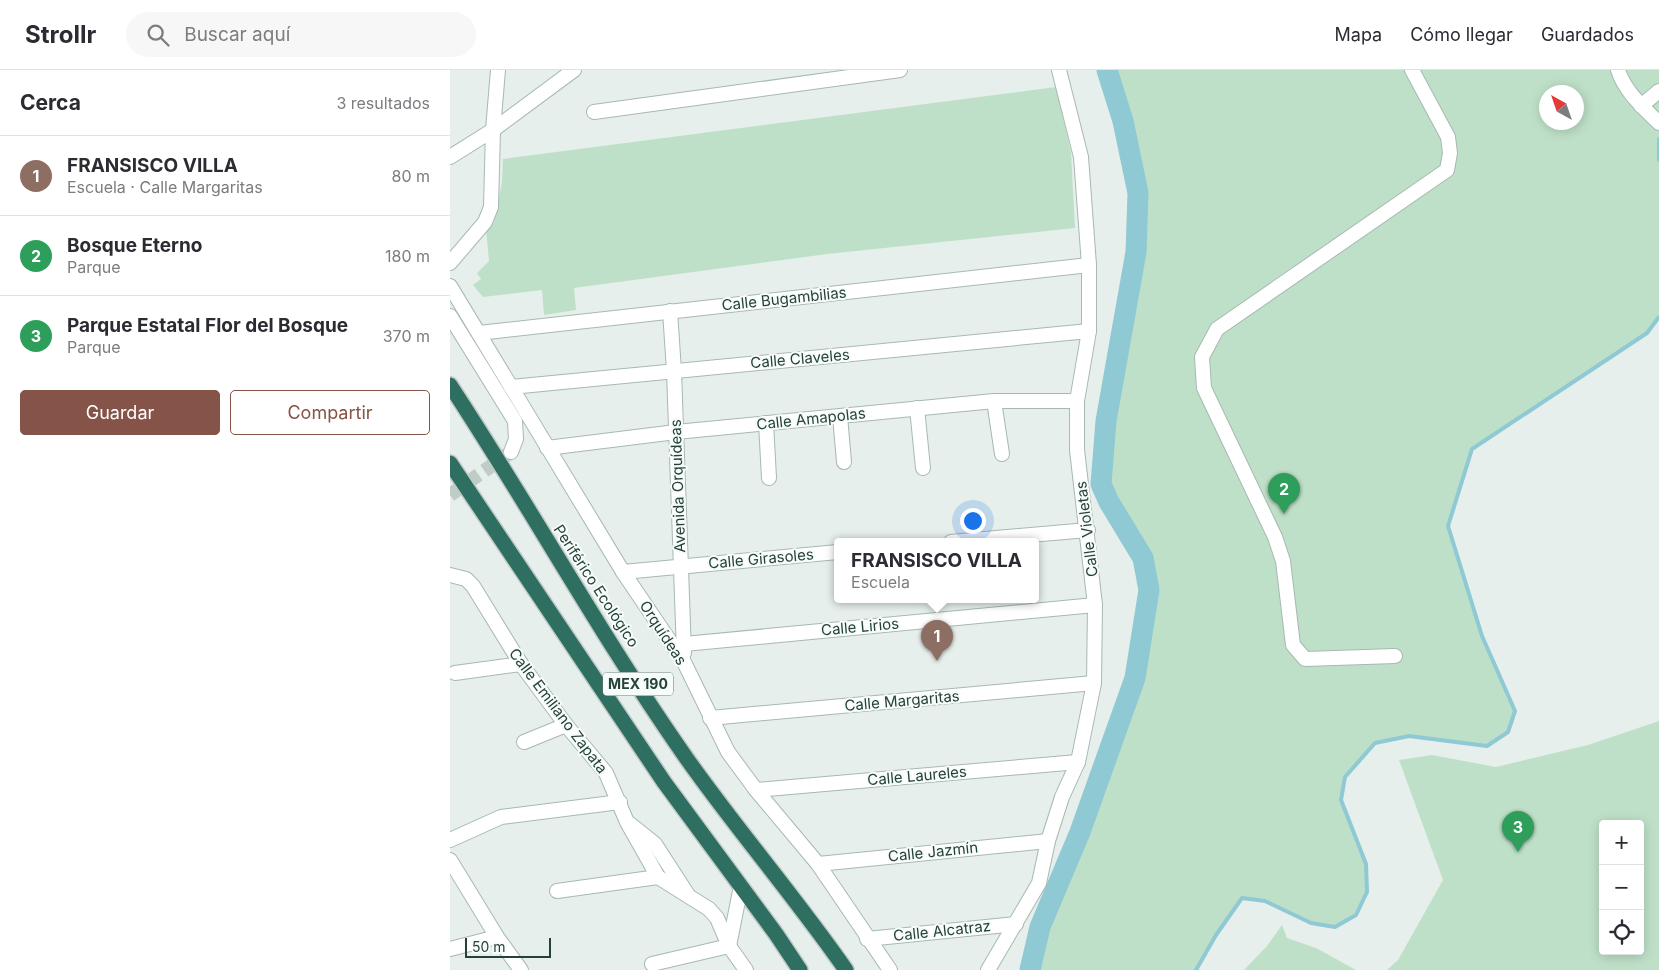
<!DOCTYPE html>
<html lang="es">
<meta charset="utf-8">
<style>
:root{--surface:#fff;--page:#f7f7f7;--text:#2b2b33;--muted:#7c7c81;--line:#e1e1e2;--accent:#855347}
body{margin:0;font-family:Inter,sans-serif;background:var(--page);color:var(--text)}
.controls{position:absolute;right:15px;bottom:15px;display:grid;overflow:hidden;border-radius:5px;box-shadow:0 2px 12px #0003}
.controls button{width:45px;height:45px;display:grid;place-items:center;padding:0;border:0;border-bottom:1px solid var(--line);background:var(--surface);color:var(--text);font:25px sans-serif}
.compass{position:absolute;left:1089px;top:15px;width:45px;height:45px;border-radius:50%;background:var(--surface);box-shadow:0 2px 12px #0003;rotate:320deg}
.scale{position:absolute;left:15px;bottom:12px;width:86px;box-sizing:border-box;padding-left:5px;border:2px solid #24423a;border-top:0;font-size:14px;line-height:18px;white-space:nowrap;color:#24423a;-webkit-text-stroke:4px #f7fbf9;paint-order:stroke}
.you{position:absolute;left:522px;top:450px;width:18px;height:18px;margin:-12px;border:4px solid #fff;border-radius:50%;background:#1a73e8;box-shadow:0 0 0 8px #1a73e833}
.badge{display:grid;place-items:center;width:32px;height:32px;border-radius:50%;background:var(--accent);color:#fff;font-size:16px;font-weight:700}
.pin{position:absolute;translate:-50% -41px;filter:drop-shadow(0 1px 2px #0008)}
.pin::after{content:'';position:absolute;top:26px;width:18px;height:15px;background:inherit;clip-path:polygon(0 0,100% 0,50% 100%)}
.popup{position:absolute;left:384px;top:468px;width:205px;height:65px;box-sizing:border-box;display:grid;place-content:center;border-radius:5px;background:var(--surface);filter:drop-shadow(0 1px 4px #0005);font-size:16px;white-space:nowrap;color:var(--muted)}
.popup b{font-size:19px;color:var(--text)}
.popup::after{content:'';position:absolute;left:50%;top:100%;margin-left:-10px;border:10px solid transparent;border-top-color:var(--surface)}
.list{margin:0;padding:0;list-style:none}
h2{display:flex;justify-content:space-between;align-items:center;height:65px;margin:0;padding:0 20px;font-size:21px}
h2 small{font-size:16px;font-weight:400;color:var(--muted)}
.list li{display:grid;grid-template-columns:32px 1fr auto;gap:15px;align-items:center;box-sizing:border-box;height:80px;padding:0 20px;border-top:1px solid var(--line)}
.list b{display:block;font-size:19px;white-space:nowrap}
.list p{margin:0;font-size:16px;white-space:nowrap;color:var(--muted)}
.list em{font-size:16px;font-style:normal;color:var(--muted)}
.actions{display:flex;gap:10px;padding:15px 20px}
.actions a{flex:1;padding:11px 0;border:1px solid var(--accent);border-radius:5px;text-align:center;font-size:18px;color:var(--accent)}
.actions .main{background:var(--accent);color:#fff}
.icon{flex:none;width:28px;height:28px;fill:none;stroke:currentColor;stroke-width:2;stroke-linecap:round;stroke-linejoin:round}
.map{position:relative;flex:none;width:1209px;height:900px;overflow:hidden}
header{display:flex;align-items:center;gap:30px;box-sizing:border-box;height:70px;padding:0 25px;background:var(--surface);border-bottom:1px solid var(--line)}
header strong{font-size:24px}
nav{display:flex;gap:28px;margin-inline-start:auto;font-size:18px}
.search{width:350px;height:45px;background:var(--page);display:flex;align-items:center;gap:12px;box-sizing:border-box;padding:0 18px;border-radius:28px;color:var(--muted);font-size:19px}
main{display:flex}
aside{flex:1;background:var(--surface)}
.map>svg:first-child{display:block}
.green{fill:#bfe0c8;fill-rule:evenodd}
.lines{fill:none;stroke-linecap:round;stroke-linejoin:round}
.stream{stroke:#8ec9d4;stroke-width:4}
.river{stroke:#8ec9d4;stroke-width:21}
.street-tunnel{stroke:#bfccc8;stroke-width:14;stroke-dasharray:14 7;stroke-linecap:butt}
.street-casing{stroke:#a8b8b2;stroke-width:16}
.highway-casing{stroke:#c2cac8;stroke-width:18}
.street{stroke:#fff;stroke-width:14}
.highway{stroke:#2f6f62;stroke-width:15}
.labels{text-anchor:middle;stroke-width:4;stroke-linejoin:round;paint-order:stroke}
.shield{fill:#f7fbf9;stroke:#637a73;stroke-width:1}
.shield-label{font-size:14px;font-weight:bold;fill:#24423a}
.street-label{font-size:15px;fill:#24423a;stroke:#f7fbf9}
</style>
<header>
<strong>Strollr</strong>
<div class="search"><svg class="icon" aria-label="search" viewBox="0 0 24 24"><circle cx="10" cy="10" r="6"/><path d="M15 15l6 6"/></svg>Buscar aquí</div>
<nav><a>Mapa</a><a>Cómo llegar</a><a>Guardados</a></nav>
</header>
<main>
<aside>
<h2>Cerca<small>3 resultados</small></h2>
<ul class="list">
<li><span class="badge" style="background:#8d6e63">1</span><div><b>FRANSISCO VILLA</b><p>Escuela · Calle Margaritas</p></div><em>80 m</em></li>
<li><span class="badge" style="background:#2e9e5b">2</span><div><b>Bosque Eterno</b><p>Parque</p></div><em>180 m</em></li>
<li><span class="badge" style="background:#2e9e5b">3</span><div><b>Parque Estatal Flor del Bosque</b><p>Parque</p></div><em>370 m</em></li>
</ul>
<div class="actions"><a class="main">Guardar</a><a>Compartir</a></div>
</aside>
<div class="map">
<svg width="1209" height="900" viewBox="0 0 1209 900">
<rect width="100%" height="100%" fill="#e6efeb"/>
<!-- green -->
<g class="green">
<path d="M657 0H1209V247L1197 263 1022 379 998 456 1031 566 1065 641 1058 662 1037 676 959 666 925 673 895 707 891 730 916 794 917 822 906 845 885 857 861 853 815 831 792 828 766 865 746 900H580L590 857 630 762 685 608 699 520 693 488 659 432 651 414 656 351 686 182 688 123 674 51ZM1096 22H1126V52H1096Z"/>
<path d="M606 17 621 83 625 158 377 184 124 218 126 240 94 245 92 220 33 227 23 215 31 209 27 203 39 191 36 159 44 153 52 112 53 89Z"/>
<path d="M1209 651V900H937L948 890 993 810 949 690 982 685 1046 697 1138 675ZM1153 754H1190V881H1153Z"/>
<path d="M832 855 837 868 866 878 906 900H794L817 876Z"/>
</g>
<g class="lines">
<!-- stream -->
<g class="stream">
<path d="M1209 69V90"/>
<path d="M746 900 766 865 792 828 815 831 861 853 885 857 906 845 917 822 916 794 891 730 895 707 925 673 959 666 1037 676 1058 662 1065 641 1032 566 998 456 1022 379 1197 263 1209 247"/>
</g>
<!-- river -->
<path class="river" d="M580 900 590 857 630 762 685 608 699 520 693 488 659 432 651 414 656 351 686 182 688 123 673 51 657 0"/>
<!-- street-tunnel -->
<path class="street-tunnel" d="M0 425 61 382"/>
<defs>
<g id="street">
<path d="M1168 0C1175 22 1193 37 1209 53"/>
<path d="M1191 36 1209 21"/>
<path d="M144 42 450 0"/>
<path d="M0 87 43 60 124 0"/>
<path d="M0 193 35 152 41 137 43 60 48 0"/>
<path d="M0 216 173 502 234 592 278 682 306 720 368 794 440 900"/>
<path d="M220 241 224 301 234 583"/>
<path d="M0 246 65 351 66 369 61 382"/>
<path d="M29 263 639 195"/>
<path d="M61 317 639 261"/>
<path d="M544 331 552 384"/>
<path d="M467 338 473 398"/>
<path d="M390 346 394 392"/>
<path d="M316 353 319 408"/>
<path d="M97 378 226 362 544 331H627"/>
<path d="M501 472 638 460"/>
<path d="M173 502 388 482"/>
<path d="M0 505 16 509 23 516 71 594 116 655 156 703 177 752 208 807 259 839 267 848 279 876 296 900"/>
<path d="M234 574 645 535"/>
<path d="M945 586 855 589 843 575 833 491 825 467 754 318 752 287 767 259 997 100 1000 83 998 67 962 0"/>
<path d="M5 603 71 594"/>
<path d="M260 648 644 613"/>
<path d="M74 672 116 655"/>
<path d="M306 720 628 692"/>
<path d="M180 754 205 774 238 825"/>
<path d="M0 770 51 747 170 732"/>
<path d="M0 790 47 867 71 900"/>
<path d="M368 794 598 771"/>
<path d="M107 821 208 807"/>
<path d="M417 869 566 854"/>
<path d="M279 876 291 816"/>
<path d="M0 879 47 867"/>
<path d="M202 894 279 876"/>
<path d="M538 900 589 813 598 771 612 727 628 692 644 613 645 535 627 380V331L639 261V195L631 87 609 0"/>
</g>
<g id="highway">
<path d="M0 315C81 438 152 568 237 689 288 761 346 828 396 900"/>
<path d="M0 393 214 712 326 864 350 900"/>
</g>
</defs>
<!-- street casing -->
<use href="#street" class="street-casing"/>
<!-- highway casing -->
<use href="#highway" class="highway-casing"/>
<!-- street -->
<use href="#street" class="street"/>
<!-- highway -->
<use href="#highway" class="highway"/>
</g>
<g class="labels">
<!-- shield labels -->
<rect class="shield" x="153" y="602.5" width="70" height="23" rx="4"/>
<g class="shield-label">
<text x="188" y="619">MEX 190</text>
</g>
<!-- street labels -->
<g class="street-label">
<text transform="translate(334 229) rotate(-6)" y="5">Calle Bugambilias</text>
<text transform="translate(350 289) rotate(-5)" y="5">Calle Claveles</text>
<text transform="translate(361 349) rotate(-6)" y="5">Calle Amapolas</text>
<text transform="translate(228 416) rotate(-92)" y="5">Avenida Orquídeas</text>
<text transform="translate(637 459) rotate(-97)" y="5">Calle Violetas</text>
<text transform="translate(311 489) rotate(-5)" y="5">Calle Girasoles</text>
<text transform="translate(146 516) rotate(57)" y="5">Periférico Ecológico</text>
<text transform="translate(410 557) rotate(-5)" y="5">Calle Lirios</text>
<text transform="translate(213 563) rotate(57)" y="5">Orquídeas</text>
<text transform="translate(452 631) rotate(-5)" y="5">Calle Margaritas</text>
<text transform="translate(108 641) rotate(53)" y="5">Calle Emiliano Zapata</text>
<text transform="translate(467 706) rotate(-5)" y="5">Calle Laureles</text>
<text transform="translate(483 782) rotate(-6)" y="5">Calle Jazmín</text>
<text transform="translate(492 861) rotate(-6)" y="5">Calle Alcatraz</text>
</g>
</g>
</svg>
<div class="controls">
<button>+</button>
<button>−</button>
<button><svg class="icon" aria-label="locate" viewBox="0 0 24 24"><circle cx="12" cy="12" r="6"/><path d="M12 2v4M12 18v4M2 12h4M18 12h4"/></svg></button>
</div>
<svg class="compass" viewBox="-18 -18 36 36"><path d="M0-13l5 13h-10z" fill="#e53935"/><path d="M0 13l5-13h-10z" fill="#7c7c81"/></svg>
<div class="scale">50 m</div>
<div class="you"></div>
<div class="pin badge" style="left:487px;top:591px;background:#8d6e63">1</div>
<div class="popup"><b>FRANSISCO VILLA</b>Escuela</div>
<div class="pin badge" style="left:834px;top:444px;background:#2e9e5b">2</div>
<div class="pin badge" style="left:1068px;top:782px;background:#2e9e5b">3</div>
</div>
</main>
